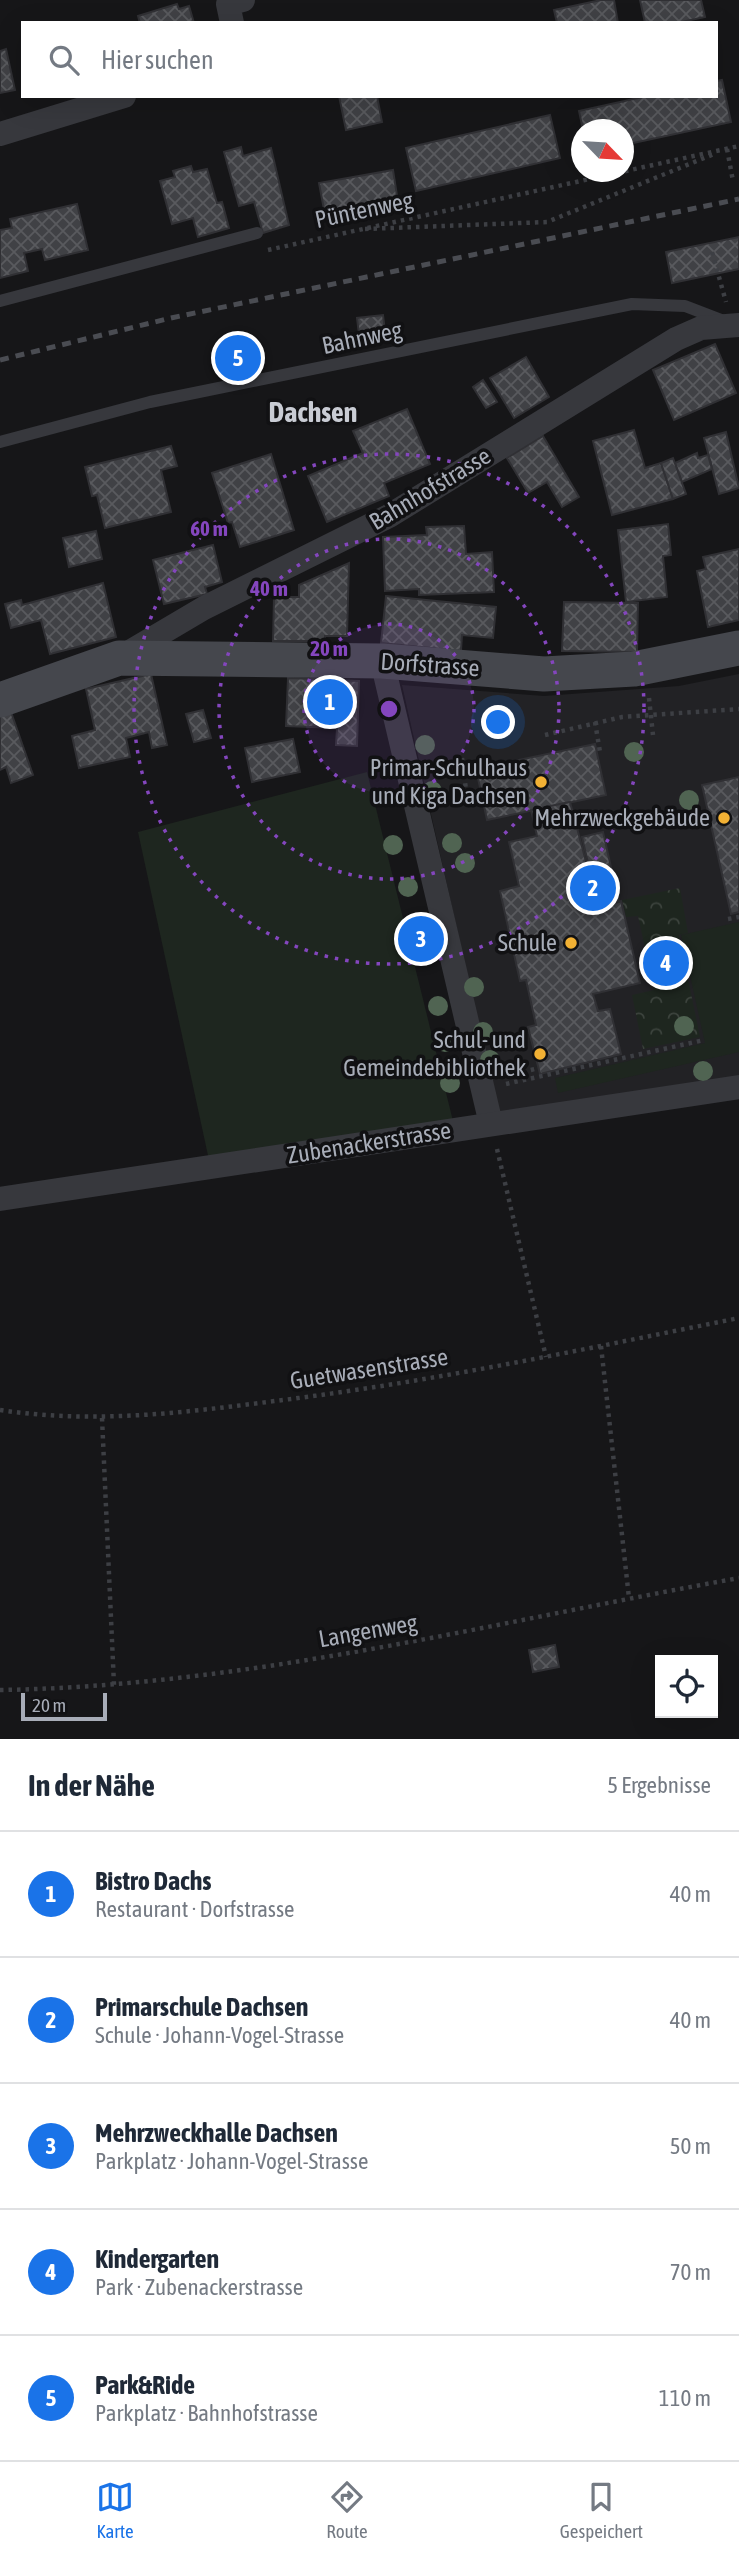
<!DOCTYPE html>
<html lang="de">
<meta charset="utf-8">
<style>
:root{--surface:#fff;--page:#f6f6f7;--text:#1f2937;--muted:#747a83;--line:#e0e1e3;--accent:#1a73e8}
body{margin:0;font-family:"Asap Condensed",sans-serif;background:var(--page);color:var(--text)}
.controls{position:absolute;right:21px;bottom:21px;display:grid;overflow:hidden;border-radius:0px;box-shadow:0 7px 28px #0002}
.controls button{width:63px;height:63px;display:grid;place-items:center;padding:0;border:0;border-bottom:2px solid var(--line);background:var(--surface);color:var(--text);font:35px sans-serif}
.compass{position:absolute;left:571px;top:119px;width:63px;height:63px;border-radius:50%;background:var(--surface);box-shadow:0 7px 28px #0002;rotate:115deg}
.scale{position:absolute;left:21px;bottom:18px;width:86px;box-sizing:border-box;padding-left:7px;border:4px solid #a8adb8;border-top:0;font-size:19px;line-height:24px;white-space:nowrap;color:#a8adb8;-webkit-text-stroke:5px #111113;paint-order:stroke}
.you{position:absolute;left:499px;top:723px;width:24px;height:24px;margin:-18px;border:5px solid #fff;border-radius:50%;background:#1a73e8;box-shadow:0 0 0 10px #1a73e833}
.badge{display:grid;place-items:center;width:46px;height:46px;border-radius:50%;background:var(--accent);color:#fff;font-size:23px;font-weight:700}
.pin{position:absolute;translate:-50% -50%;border:4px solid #fff;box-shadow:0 2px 7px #0006}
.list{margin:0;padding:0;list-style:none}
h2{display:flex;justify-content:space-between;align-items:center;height:91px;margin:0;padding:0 28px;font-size:30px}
h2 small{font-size:23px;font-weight:400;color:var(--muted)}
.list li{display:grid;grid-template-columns:46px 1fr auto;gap:21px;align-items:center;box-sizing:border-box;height:126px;padding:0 28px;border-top:2px solid var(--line)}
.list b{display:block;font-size:26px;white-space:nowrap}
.list p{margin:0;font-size:23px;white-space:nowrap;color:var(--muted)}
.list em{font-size:23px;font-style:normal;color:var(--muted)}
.icon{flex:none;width:38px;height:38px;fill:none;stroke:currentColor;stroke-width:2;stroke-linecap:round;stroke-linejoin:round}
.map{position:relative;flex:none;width:739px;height:1739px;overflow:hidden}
.search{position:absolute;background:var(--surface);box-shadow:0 7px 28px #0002;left:21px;right:21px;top:21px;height:77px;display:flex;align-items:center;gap:18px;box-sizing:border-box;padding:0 24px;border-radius:0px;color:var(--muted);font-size:26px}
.sheet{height:721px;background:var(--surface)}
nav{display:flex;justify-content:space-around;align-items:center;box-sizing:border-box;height:98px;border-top:2px solid var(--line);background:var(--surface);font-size:19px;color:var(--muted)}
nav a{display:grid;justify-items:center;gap:4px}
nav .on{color:var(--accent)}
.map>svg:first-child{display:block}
.built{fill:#222225}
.park{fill:url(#park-crowns)}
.pitch{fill:#1e261f}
.building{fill:url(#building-cross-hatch);stroke:#303034;stroke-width:2}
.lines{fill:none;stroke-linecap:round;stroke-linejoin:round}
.path{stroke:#3d3f44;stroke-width:4.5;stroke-dasharray:3.5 5;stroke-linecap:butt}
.lane{stroke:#37383d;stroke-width:12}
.street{stroke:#37383d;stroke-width:24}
.secondary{stroke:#45474d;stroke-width:35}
.rail{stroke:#4a4c52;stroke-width:5;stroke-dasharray:9 7;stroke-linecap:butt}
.tree{fill:#506452}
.ring{fill:none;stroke:#8446be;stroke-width:3.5;stroke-dasharray:3.5 7}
.poi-dot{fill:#f2b134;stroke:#111113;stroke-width:2.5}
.labels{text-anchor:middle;stroke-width:7;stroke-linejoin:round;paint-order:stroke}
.street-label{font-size:24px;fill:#a8adb8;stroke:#111113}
.poi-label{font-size:24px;fill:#a8adb8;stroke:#111113;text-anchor:end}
.quarter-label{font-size:28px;font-weight:bold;fill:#c9ccd4;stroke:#111113}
.centre{fill:#8446be;stroke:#111113;stroke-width:3.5}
.ring-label{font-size:21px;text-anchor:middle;font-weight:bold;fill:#8446be;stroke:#111113;stroke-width:7;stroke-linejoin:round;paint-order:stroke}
</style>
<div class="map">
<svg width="739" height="1739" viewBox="0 0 739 1739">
<defs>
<pattern id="park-crowns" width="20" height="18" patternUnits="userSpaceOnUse" patternTransform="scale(1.75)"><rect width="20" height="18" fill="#1e261f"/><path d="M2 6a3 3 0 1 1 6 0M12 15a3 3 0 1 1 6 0" fill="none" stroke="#3c433d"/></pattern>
<pattern id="building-cross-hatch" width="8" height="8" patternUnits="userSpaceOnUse" patternTransform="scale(1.75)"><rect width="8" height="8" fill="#404145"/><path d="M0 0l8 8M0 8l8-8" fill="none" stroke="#595a5e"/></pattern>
</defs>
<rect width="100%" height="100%" fill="#161618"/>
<!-- built -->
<path class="built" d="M739 674V1081L499 1116 402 685 544 696 679 686Z"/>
<!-- park -->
<path class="park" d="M680 888 688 933 679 935 700 1037 643 1049 632 995 654 990 638 916 626 917 622 900Z"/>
<!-- pitch -->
<g class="pitch">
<path d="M367 772 453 1121 209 1160 138 832Z"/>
<path d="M739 922V1052L558 1093 555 1078 705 1043 681 935Z"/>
</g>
<!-- building -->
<g class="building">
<path d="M601 0H614L618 23H557L554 10Z"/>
<path d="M640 0H701L705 17 677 23H645Z"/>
<path d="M177 4 179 9 189 6 194 23H140L138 16Z"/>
<path d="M6 49 15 90 0 93V51Z"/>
<path d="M722 80 731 122 624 145V130H583L579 111 647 96H716V81Z"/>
<path d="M339 96H377L382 122 346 130Z"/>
<path d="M550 115 560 158 416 191 406 148Z"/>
<path d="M241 147 243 156 271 148 289 225 263 233 254 202 239 206 224 152Z"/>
<path d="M191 166 193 172 207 169 217 203 222 202 229 228 198 237 193 218 172 224 160 181 175 177 173 171Z"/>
<path d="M393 170 398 202 325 215 319 183Z"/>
<path d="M77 204 88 250 45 260 42 249 24 253 28 271 0 278V230L12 228 10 219Z"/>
<path d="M739 237V269L672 283 666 252Z"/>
<path d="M383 315 386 339 360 343 357 318Z"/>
<path d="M715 344 736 393 674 420 653 370Z"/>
<path d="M526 357 549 397 514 418 490 378Z"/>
<path d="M483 380 497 402 486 408 473 387Z"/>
<path d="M407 409 430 464 384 483 389 496 327 522 308 476 363 453 353 431Z"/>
<path d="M634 430 645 468 661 463 673 499 612 515 593 441Z"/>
<path d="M726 432 739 488 719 494 704 438Z"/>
<path d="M543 436 579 497 562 507 547 482 528 493 507 458Z"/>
<path d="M171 446 177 466 161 470 171 512 105 528 97 495 92 496 85 467Z"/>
<path d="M697 453 698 458 708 455 712 469 682 482 675 463Z"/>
<path d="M271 454 294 530 240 547 232 522 228 523 212 473Z"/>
<path d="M673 458 686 494 673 499 661 463Z"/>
<path d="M668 524 671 555 663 556 667 597 626 602 618 530Z"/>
<path d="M464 526 466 554 492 552 494 592 419 595V589L385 591 383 537 427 535 426 527Z"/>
<path d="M96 531 102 559 69 567 63 538Z"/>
<path d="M213 545 222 582 205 587 207 594 164 604 153 560Z"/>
<path d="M739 549V620L708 627 697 571 706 569 703 557Z"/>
<path d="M349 563 347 636H325V641H273L274 597H299V585Z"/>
<path d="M103 583 116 637 50 654 41 620 11 628 5 604 21 600 22 605Z"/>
<path d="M386 596 496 607 493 638 462 635 461 651 381 643Z"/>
<path d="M564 602 638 603 637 652 562 651Z"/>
<path d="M151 674 167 745 152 748 149 732 126 738 130 757 79 768 72 736 95 730 86 689Z"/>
<path d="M288 678 317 679V692H337V680L359 681 357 746 336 745 337 728 286 726Z"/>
<path d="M203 710 211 738 194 742 186 714Z"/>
<path d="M11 712 33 775 11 783 6 767 0 770V716Z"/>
<path d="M293 739 300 772 252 782 245 748Z"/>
<path d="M595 744 606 795 487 820 476 769Z"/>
<path d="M739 777V912L731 914 702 785Z"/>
<path d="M570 802 598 906 621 901 640 983 593 994 598 1011 610 1009 621 1054 540 1074 528 1027 536 1025 526 980 520 981 500 891 519 886 509 842 537 836 531 810Z"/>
<path d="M603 832 619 902 598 906 582 837Z"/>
<path d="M555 1645 559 1667 533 1672 529 1650Z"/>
</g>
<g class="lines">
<!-- path -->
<g class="path">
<path d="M727 149 733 181"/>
<path d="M365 229 547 222 714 154"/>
<path d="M268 250 739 146"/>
<path d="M712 252 726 302"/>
<path d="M649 698 653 735"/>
<path d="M595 722 600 752"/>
<path d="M545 735 622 717 739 709"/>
<path d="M462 758 468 806"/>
<path d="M728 919 739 917"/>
<path d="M506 1076 539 1068"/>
<path d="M506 1084 704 1040"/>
<path d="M497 1149 546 1357"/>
<path d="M601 1346 629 1598"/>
<path d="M0 1410C93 1424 182 1413 275 1401 431 1382 585 1349 739 1318"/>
<path d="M102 1418 114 1685"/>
<path d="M0 1690C250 1686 494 1622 739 1578"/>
</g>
<!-- lane -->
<g class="lane">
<path d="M0 301 257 233"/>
<path d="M0 442 150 402 632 304 685 306 724 321"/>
</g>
<!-- street -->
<g class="street">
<path d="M232 23 228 4 243 0"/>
<path d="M0 134 124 96"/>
<path d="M121 657 204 608 389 516 676 339 701 328 739 325"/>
<path d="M382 661 491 1124"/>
<path d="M0 1199 739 1087"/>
</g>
<!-- secondary -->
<path class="secondary" d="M0 700 119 658 382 661 544 674 634 669 739 648"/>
<!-- rail -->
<path class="rail" d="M0 360 171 318 739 199"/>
</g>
<!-- trees -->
<g class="tree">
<circle cx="425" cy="745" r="10"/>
<circle cx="634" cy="752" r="10"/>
<circle cx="432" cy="791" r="10"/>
<circle cx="689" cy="800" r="10"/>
<circle cx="452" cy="843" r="10"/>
<circle cx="393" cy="845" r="10"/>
<circle cx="465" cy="863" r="10"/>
<circle cx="408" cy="887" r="10"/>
<circle cx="416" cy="925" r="10"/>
<circle cx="426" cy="955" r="10"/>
<circle cx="672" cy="956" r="10"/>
<circle cx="474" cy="987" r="10"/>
<circle cx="438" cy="1006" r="10"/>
<circle cx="684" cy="1026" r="10"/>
<circle cx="483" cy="1032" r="10"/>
<circle cx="445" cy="1042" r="10"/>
<circle cx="490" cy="1060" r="10"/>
<circle cx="703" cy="1071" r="10"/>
<circle cx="450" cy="1083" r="10"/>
</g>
<!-- distance rings -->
<circle cx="389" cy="709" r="85" fill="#8446be" fill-opacity=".12"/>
<g class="ring">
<circle cx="389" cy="709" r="85"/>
<circle cx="389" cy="709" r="170"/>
<circle cx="389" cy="709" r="255"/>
</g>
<!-- markers -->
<g class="poi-dot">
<circle cx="541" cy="782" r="7"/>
<circle cx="724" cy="818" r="7"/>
<circle cx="571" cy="943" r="7"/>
<circle cx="540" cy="1054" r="7"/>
</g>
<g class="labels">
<!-- street labels -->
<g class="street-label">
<text transform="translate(364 210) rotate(-12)" y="8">Püntenweg</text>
<text transform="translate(362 338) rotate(-12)" y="8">Bahnweg</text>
<text transform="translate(430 489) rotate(-31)" y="8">Bahnhofstrasse</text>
<text transform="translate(430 665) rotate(4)" y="8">Dorfstrasse</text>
<text transform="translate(369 1143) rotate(-9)" y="8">Zubenackerstrasse</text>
<text transform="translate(369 1369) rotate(-9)" y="8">Guetwasenstrasse</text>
<text transform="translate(368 1631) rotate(-10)" y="8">Langenweg</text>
</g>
<!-- poi labels -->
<g class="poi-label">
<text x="527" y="776">Primar-Schulhaus<tspan x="527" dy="28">und Kiga Dachsen</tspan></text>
<text x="710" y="826">Mehrzweckgebäude</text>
<text x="557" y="951">Schule</text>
<text x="526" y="1048">Schul- und<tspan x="526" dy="28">Gemeindebibliothek</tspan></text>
</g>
<!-- quarter labels -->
<g class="quarter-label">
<text x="313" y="422">Dachsen</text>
</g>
</g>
<circle cx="389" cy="709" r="10" class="centre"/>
<g class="ring-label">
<text x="209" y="536">60 m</text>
<text x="269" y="596">40 m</text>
<text x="329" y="656">20 m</text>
</g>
</svg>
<div class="controls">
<button><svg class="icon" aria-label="locate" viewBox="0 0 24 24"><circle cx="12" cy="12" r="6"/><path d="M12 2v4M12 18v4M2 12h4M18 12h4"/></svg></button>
</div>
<svg class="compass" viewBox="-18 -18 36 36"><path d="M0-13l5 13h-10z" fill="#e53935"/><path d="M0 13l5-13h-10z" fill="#747a83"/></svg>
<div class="scale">20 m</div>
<div class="you"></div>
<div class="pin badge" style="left:330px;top:702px">1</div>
<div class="pin badge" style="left:593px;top:888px">2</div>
<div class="pin badge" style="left:421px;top:939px">3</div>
<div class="pin badge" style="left:666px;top:963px">4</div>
<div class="pin badge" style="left:238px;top:358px">5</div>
<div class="search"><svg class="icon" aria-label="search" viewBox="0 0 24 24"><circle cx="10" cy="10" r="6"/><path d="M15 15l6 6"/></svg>Hier suchen</div>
</div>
<section class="sheet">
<h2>In der Nähe<small>5 Ergebnisse</small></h2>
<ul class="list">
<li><span class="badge">1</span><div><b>Bistro Dachs</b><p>Restaurant · Dorfstrasse</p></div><em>40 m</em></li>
<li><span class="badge">2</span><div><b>Primarschule Dachsen</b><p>Schule · Johann-Vogel-Strasse</p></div><em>40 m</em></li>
<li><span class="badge">3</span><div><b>Mehrzweckhalle Dachsen</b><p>Parkplatz · Johann-Vogel-Strasse</p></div><em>50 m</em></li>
<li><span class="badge">4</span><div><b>Kindergarten</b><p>Park · Zubenackerstrasse</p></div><em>70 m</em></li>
<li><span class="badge">5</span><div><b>Park&amp;Ride</b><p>Parkplatz · Bahnhofstrasse</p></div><em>110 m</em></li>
</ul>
</section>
<nav>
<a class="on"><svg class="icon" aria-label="map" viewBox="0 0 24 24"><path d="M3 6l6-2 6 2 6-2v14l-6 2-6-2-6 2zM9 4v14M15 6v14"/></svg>Karte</a>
<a><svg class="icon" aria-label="directions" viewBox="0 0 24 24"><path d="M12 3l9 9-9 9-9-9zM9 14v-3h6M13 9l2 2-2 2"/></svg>Route</a>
<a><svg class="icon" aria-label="saved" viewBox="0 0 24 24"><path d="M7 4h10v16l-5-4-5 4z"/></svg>Gespeichert</a>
</nav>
